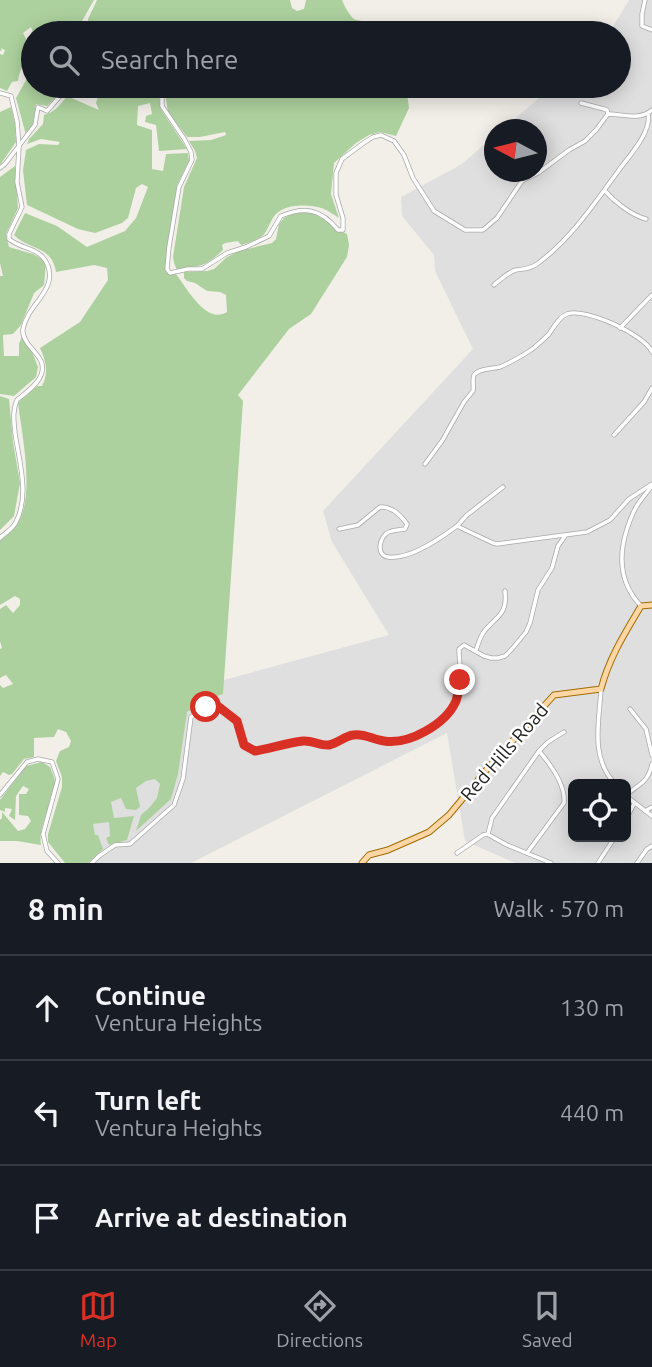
<!DOCTYPE html>
<meta charset="utf-8">
<style>
:root{--surface:#171b24;--page:#242831;--text:#f1f3f6;--muted:#9ea1a6;--line:#363941;--accent:#d93025}
body{margin:0;font-family:Ubuntu,sans-serif;background:var(--page);color:var(--text)}
.controls{position:absolute;right:21px;bottom:21px;display:grid;overflow:hidden;border-radius:10px;box-shadow:0 4px 18px #0003}
.controls button{width:63px;height:63px;display:grid;place-items:center;padding:0;border:0;border-bottom:2px solid var(--line);background:var(--surface);color:var(--text);font:35px sans-serif}
.compass{position:absolute;left:484px;top:119px;width:63px;height:63px;border-radius:50%;background:var(--surface);box-shadow:0 4px 18px #0003;rotate:277deg}
.stop{position:absolute;width:21px;height:21px;margin:-16px;border:5px solid #d93025;border-radius:50%;background:#fff}
.stop.end{background:#d93025;border-color:#fff;box-shadow:0 2px 7px #0008}
.list{margin:0;padding:0;list-style:none}
h2{display:flex;justify-content:space-between;align-items:center;height:91px;margin:0;padding:0 28px;font-size:30px}
h2 small{font-size:23px;font-weight:400;color:var(--muted)}
.list li{display:grid;grid-template-columns:46px 1fr auto;gap:21px;align-items:center;box-sizing:border-box;height:105px;padding:0 28px;border-top:2px solid var(--line)}
.list b{display:block;font-size:26px;white-space:nowrap}
.list p{margin:0;font-size:23px;white-space:nowrap;color:var(--muted)}
.list em{font-size:23px;font-style:normal;color:var(--muted)}
.icon{flex:none;width:38px;height:38px;fill:none;stroke:currentColor;stroke-width:2;stroke-linecap:round;stroke-linejoin:round}
.map{position:relative;flex:none;width:652px;height:863px;overflow:hidden}
.search{position:absolute;background:var(--surface);box-shadow:0 4px 18px #0003;left:21px;right:21px;top:21px;height:77px;display:flex;align-items:center;gap:18px;box-sizing:border-box;padding:0 24px;border-radius:38px;color:var(--muted);font-size:26px}
.sheet{height:406px;background:var(--surface)}
nav{display:flex;justify-content:space-around;align-items:center;box-sizing:border-box;height:98px;border-top:2px solid var(--line);background:var(--surface);font-size:19px;color:var(--muted)}
nav a{display:grid;justify-items:center;gap:4px}
nav .on{color:var(--accent)}
.map>svg:first-child{display:block}
.residential{fill:#e0dfdf;fill-rule:evenodd}
.forest{fill:#add19e}
.lines{fill:none;stroke-linecap:round;stroke-linejoin:round}
.minor-casing{stroke:#a9a9a9;stroke-width:5}
.major-casing{stroke:#a06b00;stroke-width:7}
.minor{stroke:#fff;stroke-width:3.5}
.major{stroke:#fcd6a4;stroke-width:5}
.route{stroke:#d93025;stroke-width:9}
.labels{text-anchor:middle;stroke-width:5;stroke-linejoin:round;paint-order:stroke}
.street-label{font-size:19px;fill:#222;stroke:#fff}
</style>
<div class="map">
<svg width="652" height="863" viewBox="0 0 652 863">
<rect width="100%" height="100%" fill="#f2efe9"/>
<!-- residential -->
<path class="residential" d="M629 0H652V863H515L465 841 447 733 191 863H78L66 822 198 687 389 635 332 542 323 511 473 349 435 271 434 255 402 216 401 197 462 164 494 136V172H536V130L503 129 553 86H619V33H609ZM573 784H626V837H573Z"/>
<!-- forest -->
<g class="forest">
<path d="M0 0H94L82 21V33H33L31 27 23 33 27 41 31 40C31 55 19 67 18 81L12 82 7 91 0 88V54L3 55 5 50 1 48 2 50 0 51Z"/>
<path d="M97 0H290L292 8 297 11 304 9 306 0H342C344 5 349 15 354 19 358 22 392 23 400 24L401 33H87L88 19Z"/>
<path d="M33 57V86H64L58 95 47 106 36 104 33 125 26 135 16 98 29 75 26 71Z"/>
<path d="M107 86H155L159 90 160 108 187 149 159 151 156 125 145 122 146 116 152 114 150 103 138 106 137 125 152 130V169L163 171 166 154 188 153 189 161 177 185 165 268 169 274H176C187 288 206 325 227 312L226 295 220 292 207 291 195 283 187 281 184 278V272L207 271 214 269 227 257 239 251 272 243 276 239 279 224 284 218 296 212H310L324 219 336 229 347 234 349 245 347 257 311 314 289 329 238 395 243 401 223 694 208 699 187 712 178 774 171 799 136 831 141 815 149 808 157 798 160 784 155 779 146 781 136 788 140 807 136 810 126 809 121 798 111 802 114 818 134 816 127 840 109 845 106 838 110 836 109 822 93 824 95 835H98L103 849 88 863H65L48 842V834L62 787V777L56 761 60 751 69 747 71 741 66 732 58 729 54 737 34 738V757L24 759 12 774 9 775 3 772 0 776V685L3 688 13 684 6 675 0 678V649L2 648 0 641V609L6 605 13 613 20 605V599L15 596 0 605V541C5 536 12 532 16 526 36 499 22 435 18 403L37 386H42C49 373 46 361 40 348L80 322 108 280 107 268 94 265 56 272C52 245 28 250 14 235L25 213 57 226 87 247 125 231 136 218 148 187 142 184 136 188 128 218 122 223 95 233 78 229 27 205 23 170 26 150 39 144 58 145 60 142 41 139 27 144 29 139 43 124 44 115C55 112 60 105 67 96L99 110 96 103 99 94Z"/>
<path d="M164 86H167L172 90 175 86H406L409 108 396 136 380 132 369 135 356 143 334 163 331 194 339 218C334 215 329 211 324 209 312 204 286 203 276 214 271 219 269 227 265 233 261 239 249 243 241 245L238 241 225 243 222 245 223 250C204 268 201 265 177 270L174 263 173 257 184 187 197 158 195 151 189 141 211 140 226 135 225 132 200 137H187L168 112Z"/>
<path d="M11 107 15 123 16 142 0 165V112Z"/>
<path d="M15 166 18 208 6 234 9 247 33 254 46 262 44 285 34 293 21 325 13 334 3 335 4 356H19V344L24 331 38 367 36 377 14 396 0 394V276H3L0 263V177Z"/>
<path d="M0 396 9 399 13 442 20 483 14 516 0 530Z"/>
<path d="M42 762 50 767C52 772 55 778 55 783 54 804 38 823 41 845L17 841H0V820L2 818V812L18 831 25 829 31 821 28 816 19 815V794H26L29 789 23 786 16 796 15 820 9 816 12 809 5 808V812L0 810V800L26 766Z"/>
</g>
<g class="lines">
<defs>
<g id="minor">
<path d="M645 0 642 14V26L652 30"/>
<path d="M162 86V106L185 140 191 152 192 160 179 187 169 247 167 269 170 273 188 269H202L227 253 246 247 269 236 281 216C305 206 321 209 338 230H343V218L336 195V173L342 159 365 142 373 137 381 135 394 141 404 155 413 178 434 211 465 230H483L497 218 522 181 538 173 569 150 585 141 596 130 608 114C624 114 639 121 652 110"/>
<path d="M0 93 11 96 17 121 19 147 17 182 22 207 9 234V239C22 250 41 247 48 266 57 291 27 305 23 329 22 335 25 339 28 344 32 349 38 355 41 361 48 378 28 391 17 400 12 411 14 422 15 433 19 461 30 495 16 522 13 529 5 533 0 538"/>
<path d="M581 103 604 109 607 110 608 114"/>
<path d="M0 168 5 164 35 125 38 107 47 111 61 95 66 86"/>
<path d="M605 191C615 202 631 215 646 219"/>
<path d="M494 285C500 280 508 272 516 270 524 269 530 269 537 264 571 239 594 204 619 170 629 156 652 132 648 114"/>
<path d="M620 328 652 295"/>
<path d="M614 435 644 402 652 388"/>
<path d="M425 464 442 441 464 402 473 391C474 387 472 379 474 375 479 368 492 369 500 367 509 363 520 357 528 352 536 347 543 340 549 334 554 327 559 317 567 314 585 307 645 335 652 352"/>
<path d="M457 526 467 515 503 487"/>
<path d="M339 529 358 525 380 507C391 506 401 515 407 524L405 529C400 530 394 530 389 532 380 535 375 555 388 557 410 560 441 538 457 526L493 543 497 544 587 532 610 520 629 499 652 484"/>
<path d="M641 606C620 584 618 557 627 529 630 520 633 511 638 504 642 498 647 492 652 486"/>
<path d="M476 650C478 644 480 638 483 633 494 617 508 617 505 591"/>
<path d="M601 690C599 723 590 757 615 784"/>
<path d="M630 709 646 729 652 755"/>
<path d="M0 795 27 762 38 759 52 762 58 779 43 834 47 851 58 863"/>
<path d="M626 795C639 784 648 783 652 764"/>
<path d="M626 796 652 816"/>
<path d="M645 811 652 807"/>
<path d="M626 819 634 804"/>
<path d="M488 834 492 818 539 751 548 742 564 732"/>
<path d="M489 835 507 845 551 863"/>
<path d="M457 853 483 835 488 834"/>
<path d="M527 853 564 803C566 785 551 765 539 751"/>
<path d="M92 863 99 856 115 845 130 844 174 805 183 779 191 717 206 707H219L237 721 244 745 255 751C271 748 287 743 303 741 311 740 320 746 329 745 338 743 345 736 353 735 367 733 377 742 389 741 423 741 457 715 460 681 461 670 459 659 459 649L464 645 484 656 491 658H498L505 656 512 649 526 632 530 623 538 590 552 568 558 546 565 536"/>
<path d="M598 863 615 837"/>
<path d="M637 863 647 849 652 846"/>
</g>
<path id="major" d="M362 863 369 855 388 850 429 832 449 815 488 768 554 695 601 689C609 658 625 633 641 606L652 605"/>
</defs>
<!-- minor casing -->
<use href="#minor" class="minor-casing"/>
<!-- major casing -->
<use href="#major" class="major-casing"/>
<!-- minor -->
<use href="#minor" class="minor"/>
<!-- major -->
<use href="#major" class="major"/>
</g>
<g class="lines">
<!-- route -->
<path class="route" d="M206 707H219L237 721 244 745 255 751C271 748 287 743 303 741 312 740 320 746 329 745 338 743 345 736 353 735 365 733 373 740 384 741 409 745 446 724 456 701 458 695 459 687 460 680"/>
</g>
<g class="labels">
<!-- street labels -->
<g class="street-label">
<text transform="translate(504 752) rotate(-49)" y="7">Red Hills Road</text>
</g>
</g>
</svg>
<div class="controls">
<button><svg class="icon" aria-label="locate" viewBox="0 0 24 24"><circle cx="12" cy="12" r="6"/><path d="M12 2v4M12 18v4M2 12h4M18 12h4"/></svg></button>
</div>
<svg class="compass" viewBox="-18 -18 36 36"><path d="M0-13l5 13h-10z" fill="#e53935"/><path d="M0 13l5-13h-10z" fill="#9ea1a6"/></svg>
<div class="stop" style="left:206px;top:707px"></div>
<div class="stop end" style="left:460px;top:680px"></div>
<div class="search"><svg class="icon" aria-label="search" viewBox="0 0 24 24"><circle cx="10" cy="10" r="6"/><path d="M15 15l6 6"/></svg>Search here</div>
</div>
<section class="sheet">
<h2>8 min<small>Walk · 570 m</small></h2>
<ul class="list">
<li><svg class="icon" aria-label="ahead" viewBox="0 0 24 24"><path d="M12 20V5M6 11l6-6 6 6"/></svg><div><b>Continue</b><p>Ventura Heights</p></div><em>130 m</em></li>
<li><svg class="icon" aria-label="left" viewBox="0 0 24 24"><path d="M17 20v-9H6M10 6l-5 5 5 5"/></svg><div><b>Turn left</b><p>Ventura Heights</p></div><em>440 m</em></li>
<li><svg class="icon" aria-label="arrive" viewBox="0 0 24 24"><path d="M6 21V4h12l-3 4 3 4H6"/></svg><div><b>Arrive at destination</b></div></li>
</ul>
</section>
<nav>
<a class="on"><svg class="icon" aria-label="map" viewBox="0 0 24 24"><path d="M3 6l6-2 6 2 6-2v14l-6 2-6-2-6 2zM9 4v14M15 6v14"/></svg>Map</a>
<a><svg class="icon" aria-label="directions" viewBox="0 0 24 24"><path d="M12 3l9 9-9 9-9-9zM9 14v-3h6M13 9l2 2-2 2"/></svg>Directions</a>
<a><svg class="icon" aria-label="saved" viewBox="0 0 24 24"><path d="M7 4h10v16l-5-4-5 4z"/></svg>Saved</a>
</nav>
